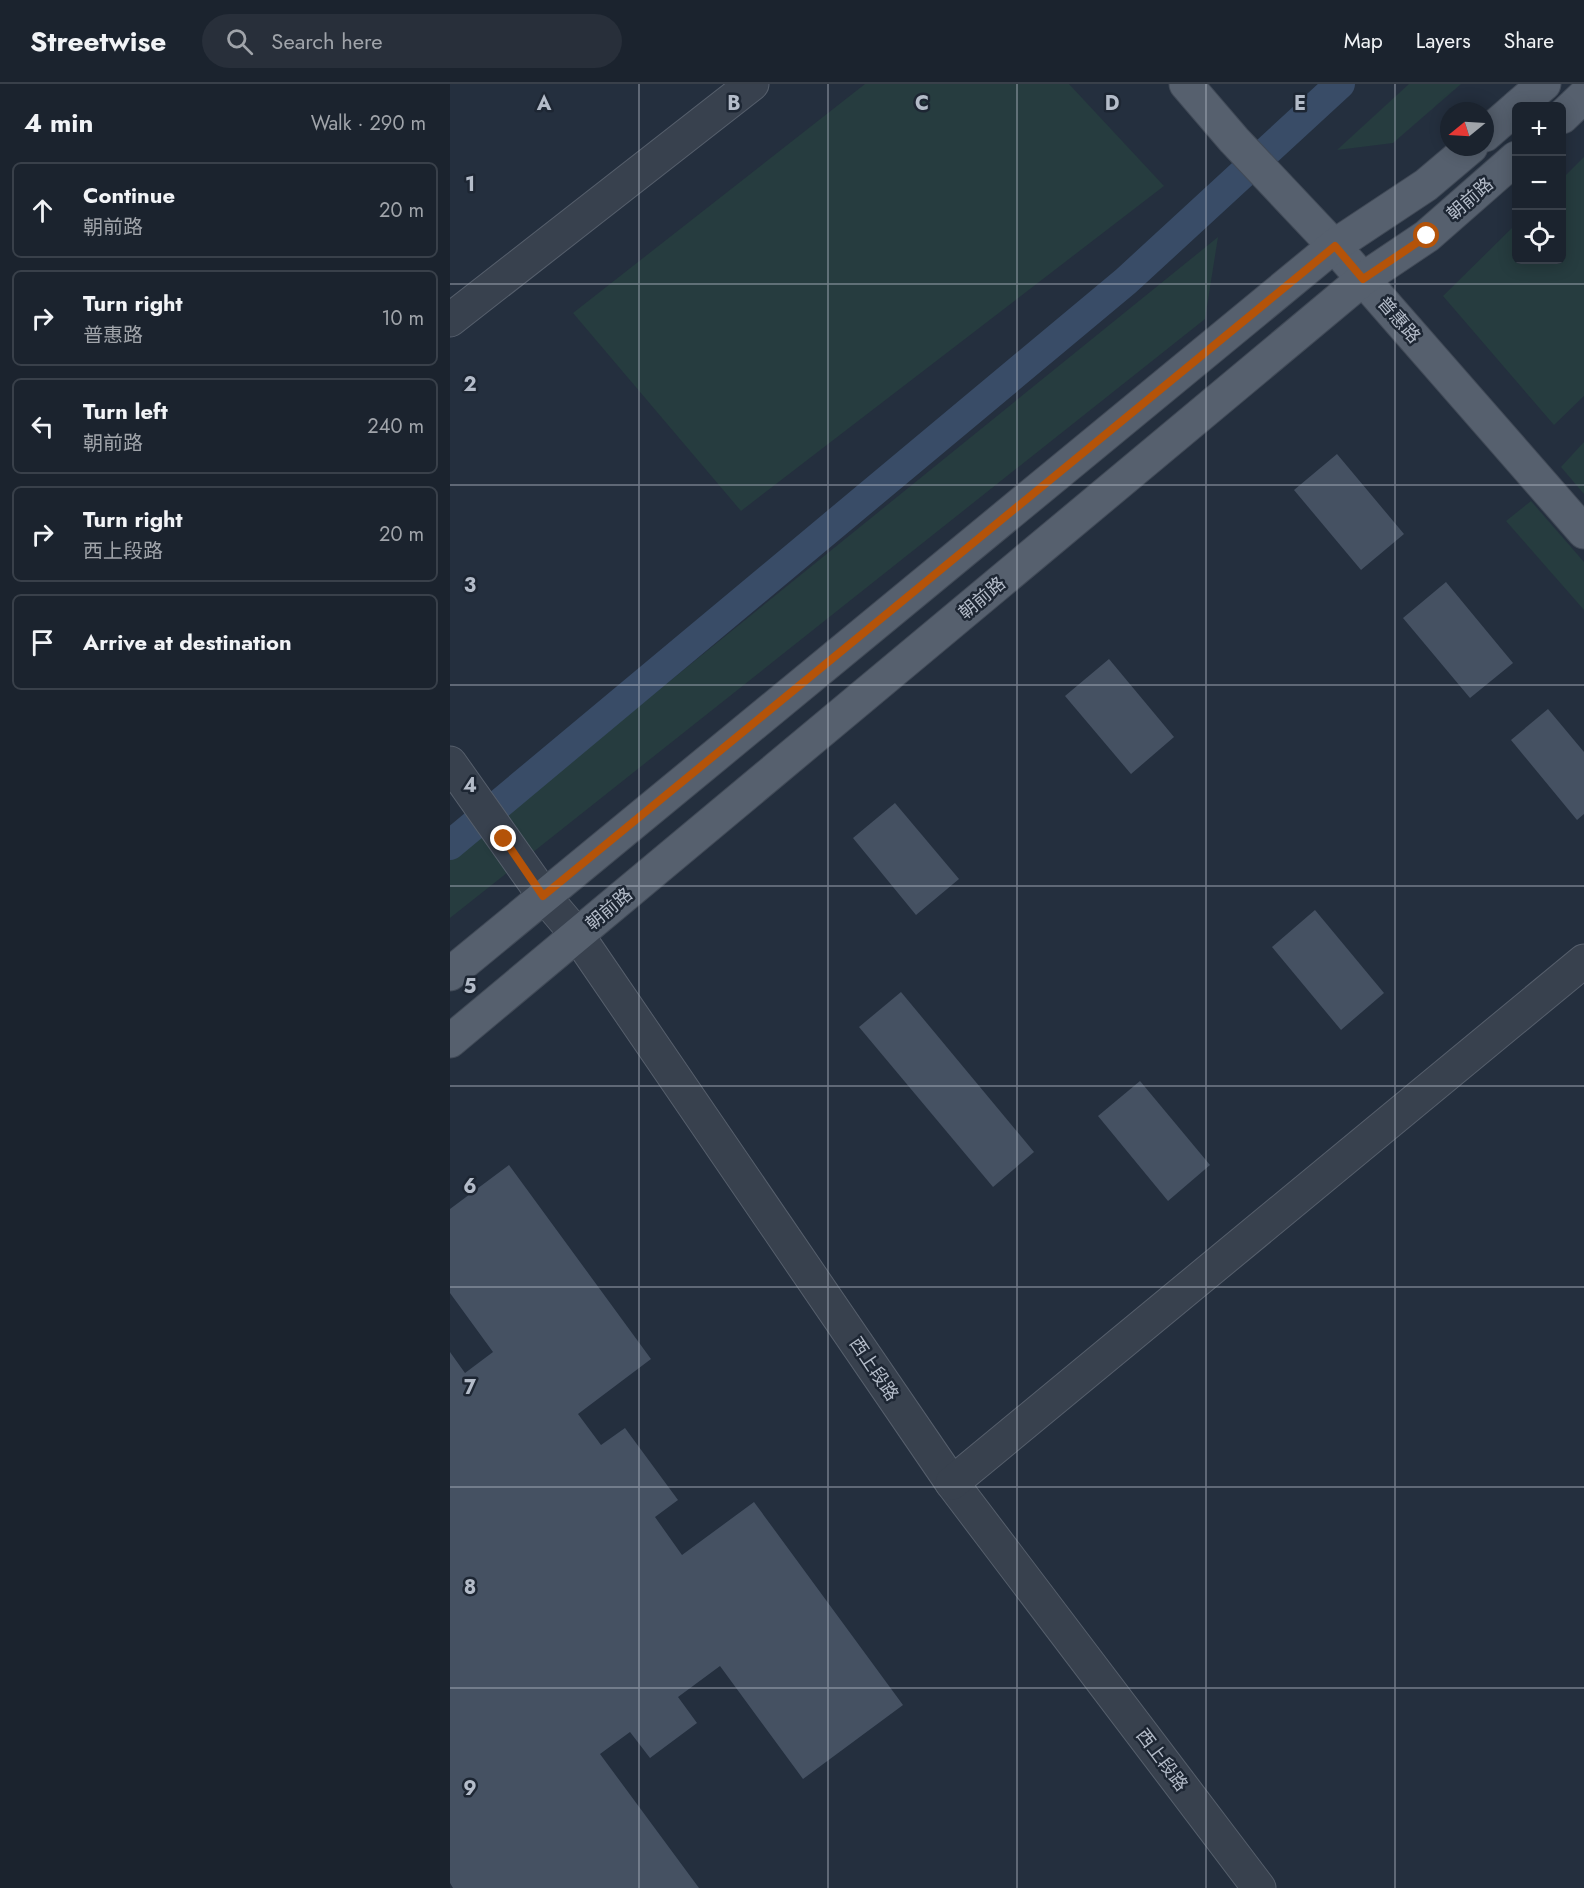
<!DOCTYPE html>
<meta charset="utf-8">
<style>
:root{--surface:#1b232e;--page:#282f3a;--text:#f1f3f6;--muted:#a0a4aa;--line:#39404a}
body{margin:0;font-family:Jost,"Noto Sans SC",sans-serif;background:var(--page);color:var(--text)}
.controls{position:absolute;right:18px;top:18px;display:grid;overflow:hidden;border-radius:9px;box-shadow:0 3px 15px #0003}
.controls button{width:54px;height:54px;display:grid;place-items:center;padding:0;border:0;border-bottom:2px solid var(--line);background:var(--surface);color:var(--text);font:30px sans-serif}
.compass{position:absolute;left:990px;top:18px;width:54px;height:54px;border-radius:50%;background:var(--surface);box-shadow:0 3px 15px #0003;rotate:252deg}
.stop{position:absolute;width:18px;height:18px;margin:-14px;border:4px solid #b45309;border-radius:50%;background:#fff}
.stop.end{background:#b45309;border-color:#fff;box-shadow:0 2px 6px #0008}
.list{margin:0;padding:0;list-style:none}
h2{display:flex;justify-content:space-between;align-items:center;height:78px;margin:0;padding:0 24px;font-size:26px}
h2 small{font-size:20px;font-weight:400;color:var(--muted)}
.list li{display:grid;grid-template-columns:39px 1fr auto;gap:18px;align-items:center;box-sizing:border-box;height:96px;margin:0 12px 12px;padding:0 12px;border:2px solid var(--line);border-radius:9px}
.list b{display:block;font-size:22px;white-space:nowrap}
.list p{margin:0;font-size:20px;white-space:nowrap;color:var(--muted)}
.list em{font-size:20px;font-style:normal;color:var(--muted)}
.icon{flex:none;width:33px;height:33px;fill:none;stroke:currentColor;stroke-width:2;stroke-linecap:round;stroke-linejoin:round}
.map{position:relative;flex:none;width:1134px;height:1804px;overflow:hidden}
header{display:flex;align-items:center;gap:36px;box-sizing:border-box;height:84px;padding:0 30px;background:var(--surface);border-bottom:2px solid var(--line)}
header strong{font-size:28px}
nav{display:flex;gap:33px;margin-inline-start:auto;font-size:21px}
.search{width:420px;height:54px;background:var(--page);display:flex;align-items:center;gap:15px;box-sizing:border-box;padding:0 21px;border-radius:33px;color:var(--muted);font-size:22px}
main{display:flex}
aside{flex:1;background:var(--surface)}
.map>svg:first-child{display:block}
.green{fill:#263c3f}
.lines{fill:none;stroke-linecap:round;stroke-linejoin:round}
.canal{stroke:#394c67;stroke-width:30}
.building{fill:#455162}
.minor-casing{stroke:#565f6c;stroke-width:35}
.major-casing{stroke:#414a57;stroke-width:35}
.minor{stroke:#38414e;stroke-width:33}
.major{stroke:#56606e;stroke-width:33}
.route{stroke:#b45309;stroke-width:8}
.grid{fill:none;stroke:#b4bcc9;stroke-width:1.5;stroke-opacity:0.55}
.labels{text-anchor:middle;stroke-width:5;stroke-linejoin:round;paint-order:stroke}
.street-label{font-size:18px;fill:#b4bcc9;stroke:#1d2633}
.grid-label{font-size:20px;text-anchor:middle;font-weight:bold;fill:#b4bcc9;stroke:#1d2633;stroke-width:5;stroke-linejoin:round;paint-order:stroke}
</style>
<header>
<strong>Streetwise</strong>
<div class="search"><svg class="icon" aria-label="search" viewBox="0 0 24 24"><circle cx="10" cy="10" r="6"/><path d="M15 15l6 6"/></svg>Search here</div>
<nav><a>Map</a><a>Layers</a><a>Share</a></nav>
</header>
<main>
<aside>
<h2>4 min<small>Walk · 290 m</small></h2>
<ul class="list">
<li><svg class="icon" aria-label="ahead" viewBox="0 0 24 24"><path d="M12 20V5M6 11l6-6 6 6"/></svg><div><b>Continue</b><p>朝前路</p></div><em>20 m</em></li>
<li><svg class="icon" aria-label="right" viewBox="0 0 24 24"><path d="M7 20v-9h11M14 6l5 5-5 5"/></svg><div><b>Turn right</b><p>普惠路</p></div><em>10 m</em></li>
<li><svg class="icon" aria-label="left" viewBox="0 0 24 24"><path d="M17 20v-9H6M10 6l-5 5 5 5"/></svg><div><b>Turn left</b><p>朝前路</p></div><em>240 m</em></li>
<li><svg class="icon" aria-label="right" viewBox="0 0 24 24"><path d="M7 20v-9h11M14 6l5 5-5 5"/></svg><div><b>Turn right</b><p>西上段路</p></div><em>20 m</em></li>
<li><svg class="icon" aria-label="arrive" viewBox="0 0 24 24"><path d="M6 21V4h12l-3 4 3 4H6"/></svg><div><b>Arrive at destination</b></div></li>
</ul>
</aside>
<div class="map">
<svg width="1134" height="1804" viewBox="0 0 1134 1804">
<rect width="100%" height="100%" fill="#242f3e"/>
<!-- green -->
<g class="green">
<path d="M415 0H619L714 102 291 427 123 229Z"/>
<path d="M959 0H1011L943 59 887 66Z"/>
<path d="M1134 73V312L1104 341 993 212 1066 140V176H1112V95Z"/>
<path d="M768 153 755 235 0 834V775Z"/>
<path d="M1134 358V410L1111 383Z"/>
<path d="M1081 417 1134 478V526L1056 437Z"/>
</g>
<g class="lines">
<!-- canal -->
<path class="canal" d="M0 761 676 197 890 0"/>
</g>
<!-- building -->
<g class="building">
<path d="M887 370 954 450 911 486 844 406Z"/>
<path d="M996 498 1063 579 1020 614 953 534Z"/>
<path d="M659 575 724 653 681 690 615 612Z"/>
<path d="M1098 625 1134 668V730L1127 736 1061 656Z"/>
<path d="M445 719 509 795 466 831 403 754Z"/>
<path d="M865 826 934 909 891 946 822 863Z"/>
<path d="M451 908 584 1068 543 1103 409 943Z"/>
<path d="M690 997 760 1081 718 1117 648 1032Z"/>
<path d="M59 1081 201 1275 128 1330 151 1361 175 1344 228 1416 205 1433 232 1471 304 1418 453 1621 353 1695 270 1582 228 1613 247 1639 200 1674 180 1648 150 1670 249 1804H3L0 1799V1268L15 1289 43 1268 0 1209V1125Z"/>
</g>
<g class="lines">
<defs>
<g id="minor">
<path d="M0 236 302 0"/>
<path d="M0 679 94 812 128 852 502 1399 809 1804"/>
<path d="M502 1399 1134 877"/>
</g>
<g id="major">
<path d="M736 0 784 56 884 162 1134 448"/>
<path d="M1068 22 1094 0"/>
<path d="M1112 33 1134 12"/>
<path d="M1035 51 1066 24"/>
<path d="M0 890 884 162 976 101 1021 63"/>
<path d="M0 957 913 195 977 152 1066 74"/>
</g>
</defs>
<!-- minor casing -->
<use href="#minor" class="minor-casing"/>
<!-- major casing -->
<use href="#major" class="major-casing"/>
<!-- minor -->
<use href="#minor" class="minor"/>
<!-- major -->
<use href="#major" class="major"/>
</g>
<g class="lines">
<!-- route -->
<path class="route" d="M54 755 93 812 885 162 913 195 977 152"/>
</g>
<!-- grid -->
<path class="grid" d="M189 0V1804M378 0V1804M567 0V1804M756 0V1804M945 0V1804M0 200H1134M0 401H1134M0 601H1134M0 802H1134M0 1002H1134M0 1203H1134M0 1403H1134M0 1604H1134"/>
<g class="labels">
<!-- street labels -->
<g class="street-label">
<text transform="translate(1020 115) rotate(-41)" y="6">朝前路</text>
<text transform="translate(949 236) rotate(49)" y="6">普惠路</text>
<text transform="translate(532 514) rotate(-40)" y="6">朝前路</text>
<text transform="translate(159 825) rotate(-40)" y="6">朝前路</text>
<text transform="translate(424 1285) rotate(56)" y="6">西上段路</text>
<text transform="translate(712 1676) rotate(53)" y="6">西上段路</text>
</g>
</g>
<g class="grid-label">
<text x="94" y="26">A</text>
<text x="284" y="26">B</text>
<text x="472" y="26">C</text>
<text x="662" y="26">D</text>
<text x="850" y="26">E</text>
<text x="20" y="107">1</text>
<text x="20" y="307">2</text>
<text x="20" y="508">3</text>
<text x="20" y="708">4</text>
<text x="20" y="909">5</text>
<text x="20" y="1109">6</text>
<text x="20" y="1310">7</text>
<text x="20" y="1510">8</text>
<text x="20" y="1711">9</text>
</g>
</svg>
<div class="controls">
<button>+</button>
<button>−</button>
<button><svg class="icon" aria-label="locate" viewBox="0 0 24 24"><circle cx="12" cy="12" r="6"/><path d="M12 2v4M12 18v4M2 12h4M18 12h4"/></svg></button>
</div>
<svg class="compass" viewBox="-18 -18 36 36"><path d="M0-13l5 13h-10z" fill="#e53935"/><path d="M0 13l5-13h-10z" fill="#a0a4aa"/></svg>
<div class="stop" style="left:977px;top:152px"></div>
<div class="stop end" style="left:54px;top:755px"></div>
</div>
</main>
